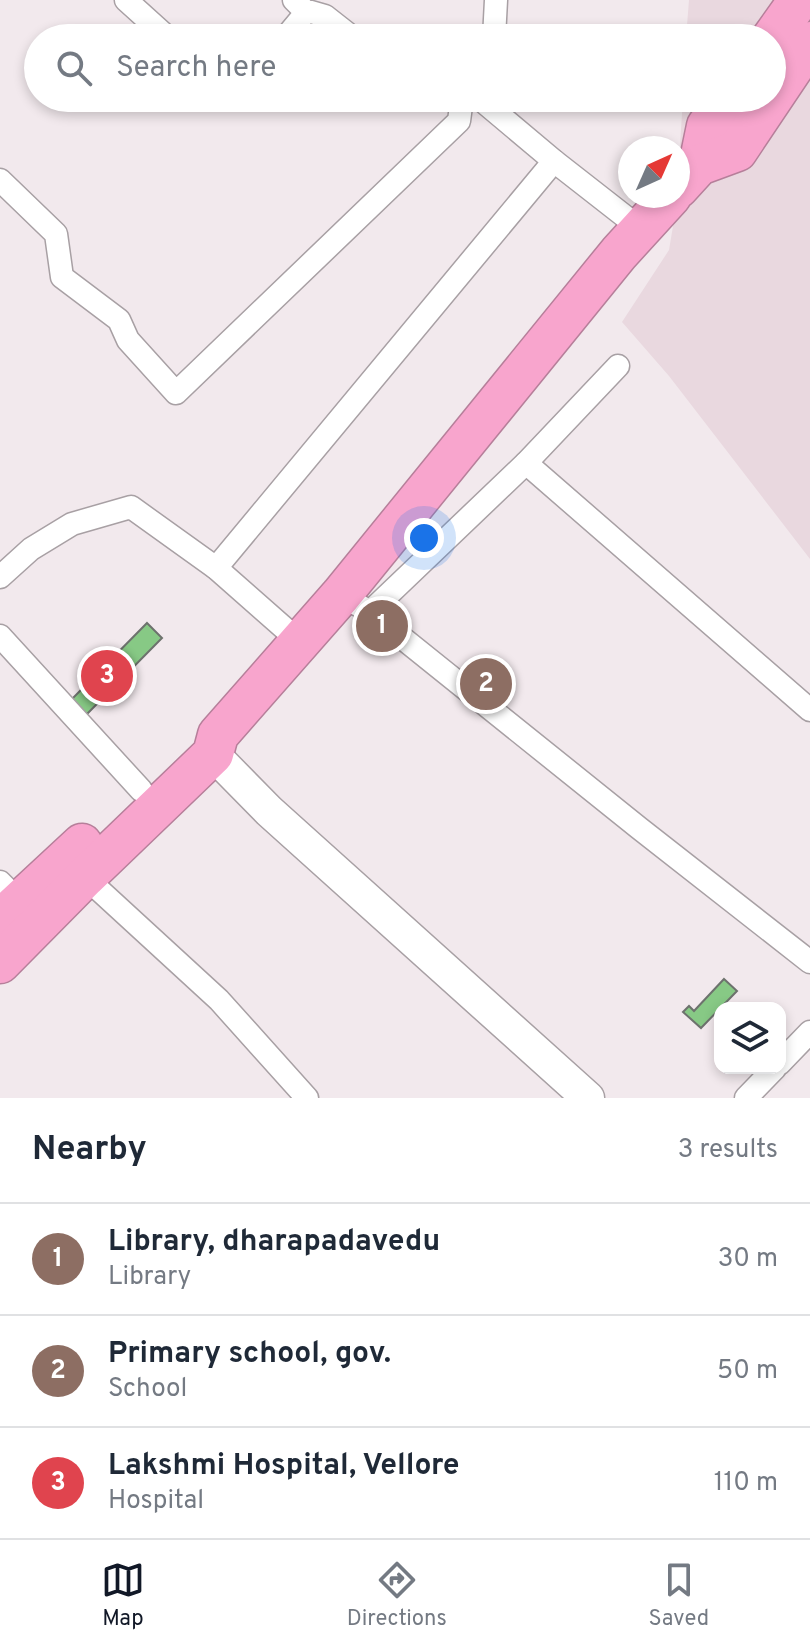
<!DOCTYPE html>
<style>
:root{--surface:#fff;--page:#f2f2f3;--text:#1f2937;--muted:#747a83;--line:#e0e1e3;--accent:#111827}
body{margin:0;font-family:Overpass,sans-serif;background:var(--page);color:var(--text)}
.controls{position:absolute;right:24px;bottom:24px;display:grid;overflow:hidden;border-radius:16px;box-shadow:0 4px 12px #0003}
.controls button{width:72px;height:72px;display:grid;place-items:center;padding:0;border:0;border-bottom:2px solid var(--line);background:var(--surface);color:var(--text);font:40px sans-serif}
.compass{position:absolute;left:618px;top:136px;width:72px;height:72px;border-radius:50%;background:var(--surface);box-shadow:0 4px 12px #0003;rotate:45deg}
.you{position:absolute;left:424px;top:538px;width:28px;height:28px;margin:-20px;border:6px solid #fff;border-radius:50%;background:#1a73e8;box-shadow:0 0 0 12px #1a73e833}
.badge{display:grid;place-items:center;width:52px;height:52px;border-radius:50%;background:var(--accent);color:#fff;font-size:26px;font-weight:700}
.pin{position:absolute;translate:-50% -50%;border:4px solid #fff;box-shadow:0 2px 8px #0006}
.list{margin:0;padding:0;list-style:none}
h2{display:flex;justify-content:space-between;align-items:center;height:104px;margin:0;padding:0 32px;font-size:34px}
h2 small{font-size:26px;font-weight:400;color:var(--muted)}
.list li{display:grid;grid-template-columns:52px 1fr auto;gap:24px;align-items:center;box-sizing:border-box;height:112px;padding:0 32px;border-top:2px solid var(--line)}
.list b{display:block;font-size:30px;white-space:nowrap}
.list p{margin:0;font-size:26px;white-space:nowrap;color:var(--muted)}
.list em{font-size:26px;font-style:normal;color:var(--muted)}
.icon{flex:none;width:44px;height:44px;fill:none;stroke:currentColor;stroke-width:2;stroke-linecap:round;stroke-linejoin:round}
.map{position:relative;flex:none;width:810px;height:1098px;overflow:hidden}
.search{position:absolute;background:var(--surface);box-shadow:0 4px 12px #0003;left:24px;right:24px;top:24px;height:88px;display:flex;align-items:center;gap:20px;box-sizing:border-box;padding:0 28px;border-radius:44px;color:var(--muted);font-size:30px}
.sheet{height:440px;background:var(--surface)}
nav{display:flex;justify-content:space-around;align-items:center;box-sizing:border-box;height:112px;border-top:2px solid var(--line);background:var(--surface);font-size:22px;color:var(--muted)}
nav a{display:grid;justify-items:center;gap:4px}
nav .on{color:var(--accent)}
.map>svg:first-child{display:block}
.built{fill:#e9d8df}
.building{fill:#87c985;stroke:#6d726d;stroke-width:2}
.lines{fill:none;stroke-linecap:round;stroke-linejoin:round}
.street-casing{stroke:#a8a0a4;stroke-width:25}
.secondary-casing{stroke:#a8a0a4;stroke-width:35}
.highway-casing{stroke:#b67f9a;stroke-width:43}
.street{stroke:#fff;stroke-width:22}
.secondary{stroke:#fff;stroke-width:32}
.highway{stroke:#f8a5cd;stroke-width:40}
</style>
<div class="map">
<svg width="810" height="1098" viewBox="0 0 810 1098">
<rect width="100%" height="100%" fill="#f2e9ed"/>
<!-- built -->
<path class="built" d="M689 0H810V559L669 376 622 322 669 250 676 208 683 98H772V38H686Z"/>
<!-- building -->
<g class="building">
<path d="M147 623 162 638 86 715 71 700Z"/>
<path d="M724 979 737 991 701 1028 683 1012 689 1006 694 1011Z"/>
</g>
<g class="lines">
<defs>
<g id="street">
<path d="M126 0 168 38"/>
<path d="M294 0 304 10 325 16 353 38"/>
<path d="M285 38 300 20"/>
<path d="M494 38 496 0"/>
<path d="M234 98H235"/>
<path d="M479 98 554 161 641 229"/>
<path d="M0 180 56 234 62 277 119 320 128 340 176 393 459 121 462 98"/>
<path d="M618 366 526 463 810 710"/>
<path d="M216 568 554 161"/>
<path d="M0 577 31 549 72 524 131 507 216 568 300 642"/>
<path d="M341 595 370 612 639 828 810 962"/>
<path d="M370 612 526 463"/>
<path d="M0 636 141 790"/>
<path d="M85 877 219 1000 307 1098"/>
<path d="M0 882 20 902"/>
<path d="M780 1063 810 1032"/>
<path d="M746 1098 775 1068"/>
</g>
<path id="secondary" d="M213 754 269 811 588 1098"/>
<g id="highway">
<path d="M772 38 799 0"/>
<path d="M699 165 707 126 728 98"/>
<path d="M678 188 699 165 737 151 810 42"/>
<path d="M0 920 82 844"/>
<path d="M0 963 85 877 213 754 218 735 341 595 619 253 671 196"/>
</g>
</defs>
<!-- street casing -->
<use href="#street" class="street-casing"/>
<!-- secondary casing -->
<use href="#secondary" class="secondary-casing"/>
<!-- highway casing -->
<use href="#highway" class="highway-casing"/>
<!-- street -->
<use href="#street" class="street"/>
<!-- secondary -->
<use href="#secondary" class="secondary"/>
<!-- highway -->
<use href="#highway" class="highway"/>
</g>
</svg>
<div class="controls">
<button><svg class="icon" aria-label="layers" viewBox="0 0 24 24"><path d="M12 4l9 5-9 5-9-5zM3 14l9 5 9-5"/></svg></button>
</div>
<svg class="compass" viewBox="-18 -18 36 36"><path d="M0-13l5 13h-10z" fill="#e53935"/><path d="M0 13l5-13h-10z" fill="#747a83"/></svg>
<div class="you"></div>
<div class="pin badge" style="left:382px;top:626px;background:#8d6e63">1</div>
<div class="pin badge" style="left:486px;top:684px;background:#8d6e63">2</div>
<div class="pin badge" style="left:107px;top:676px;background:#e0444e">3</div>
<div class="search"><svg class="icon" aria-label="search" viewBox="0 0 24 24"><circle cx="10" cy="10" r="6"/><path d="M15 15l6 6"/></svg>Search here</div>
</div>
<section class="sheet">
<h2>Nearby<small>3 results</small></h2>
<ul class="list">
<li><span class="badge" style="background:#8d6e63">1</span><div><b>Library, dharapadavedu</b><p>Library</p></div><em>30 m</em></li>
<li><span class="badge" style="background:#8d6e63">2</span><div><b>Primary school, gov.</b><p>School</p></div><em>50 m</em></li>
<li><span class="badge" style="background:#e0444e">3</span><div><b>Lakshmi Hospital, Vellore</b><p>Hospital</p></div><em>110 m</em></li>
</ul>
</section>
<nav>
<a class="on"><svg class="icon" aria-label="map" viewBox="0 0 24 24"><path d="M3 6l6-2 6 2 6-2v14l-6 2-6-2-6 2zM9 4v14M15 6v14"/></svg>Map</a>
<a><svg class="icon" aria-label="directions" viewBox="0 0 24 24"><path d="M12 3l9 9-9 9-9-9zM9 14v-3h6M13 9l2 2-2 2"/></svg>Directions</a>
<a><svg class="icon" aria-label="saved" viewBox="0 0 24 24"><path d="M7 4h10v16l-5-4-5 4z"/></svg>Saved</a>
</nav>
